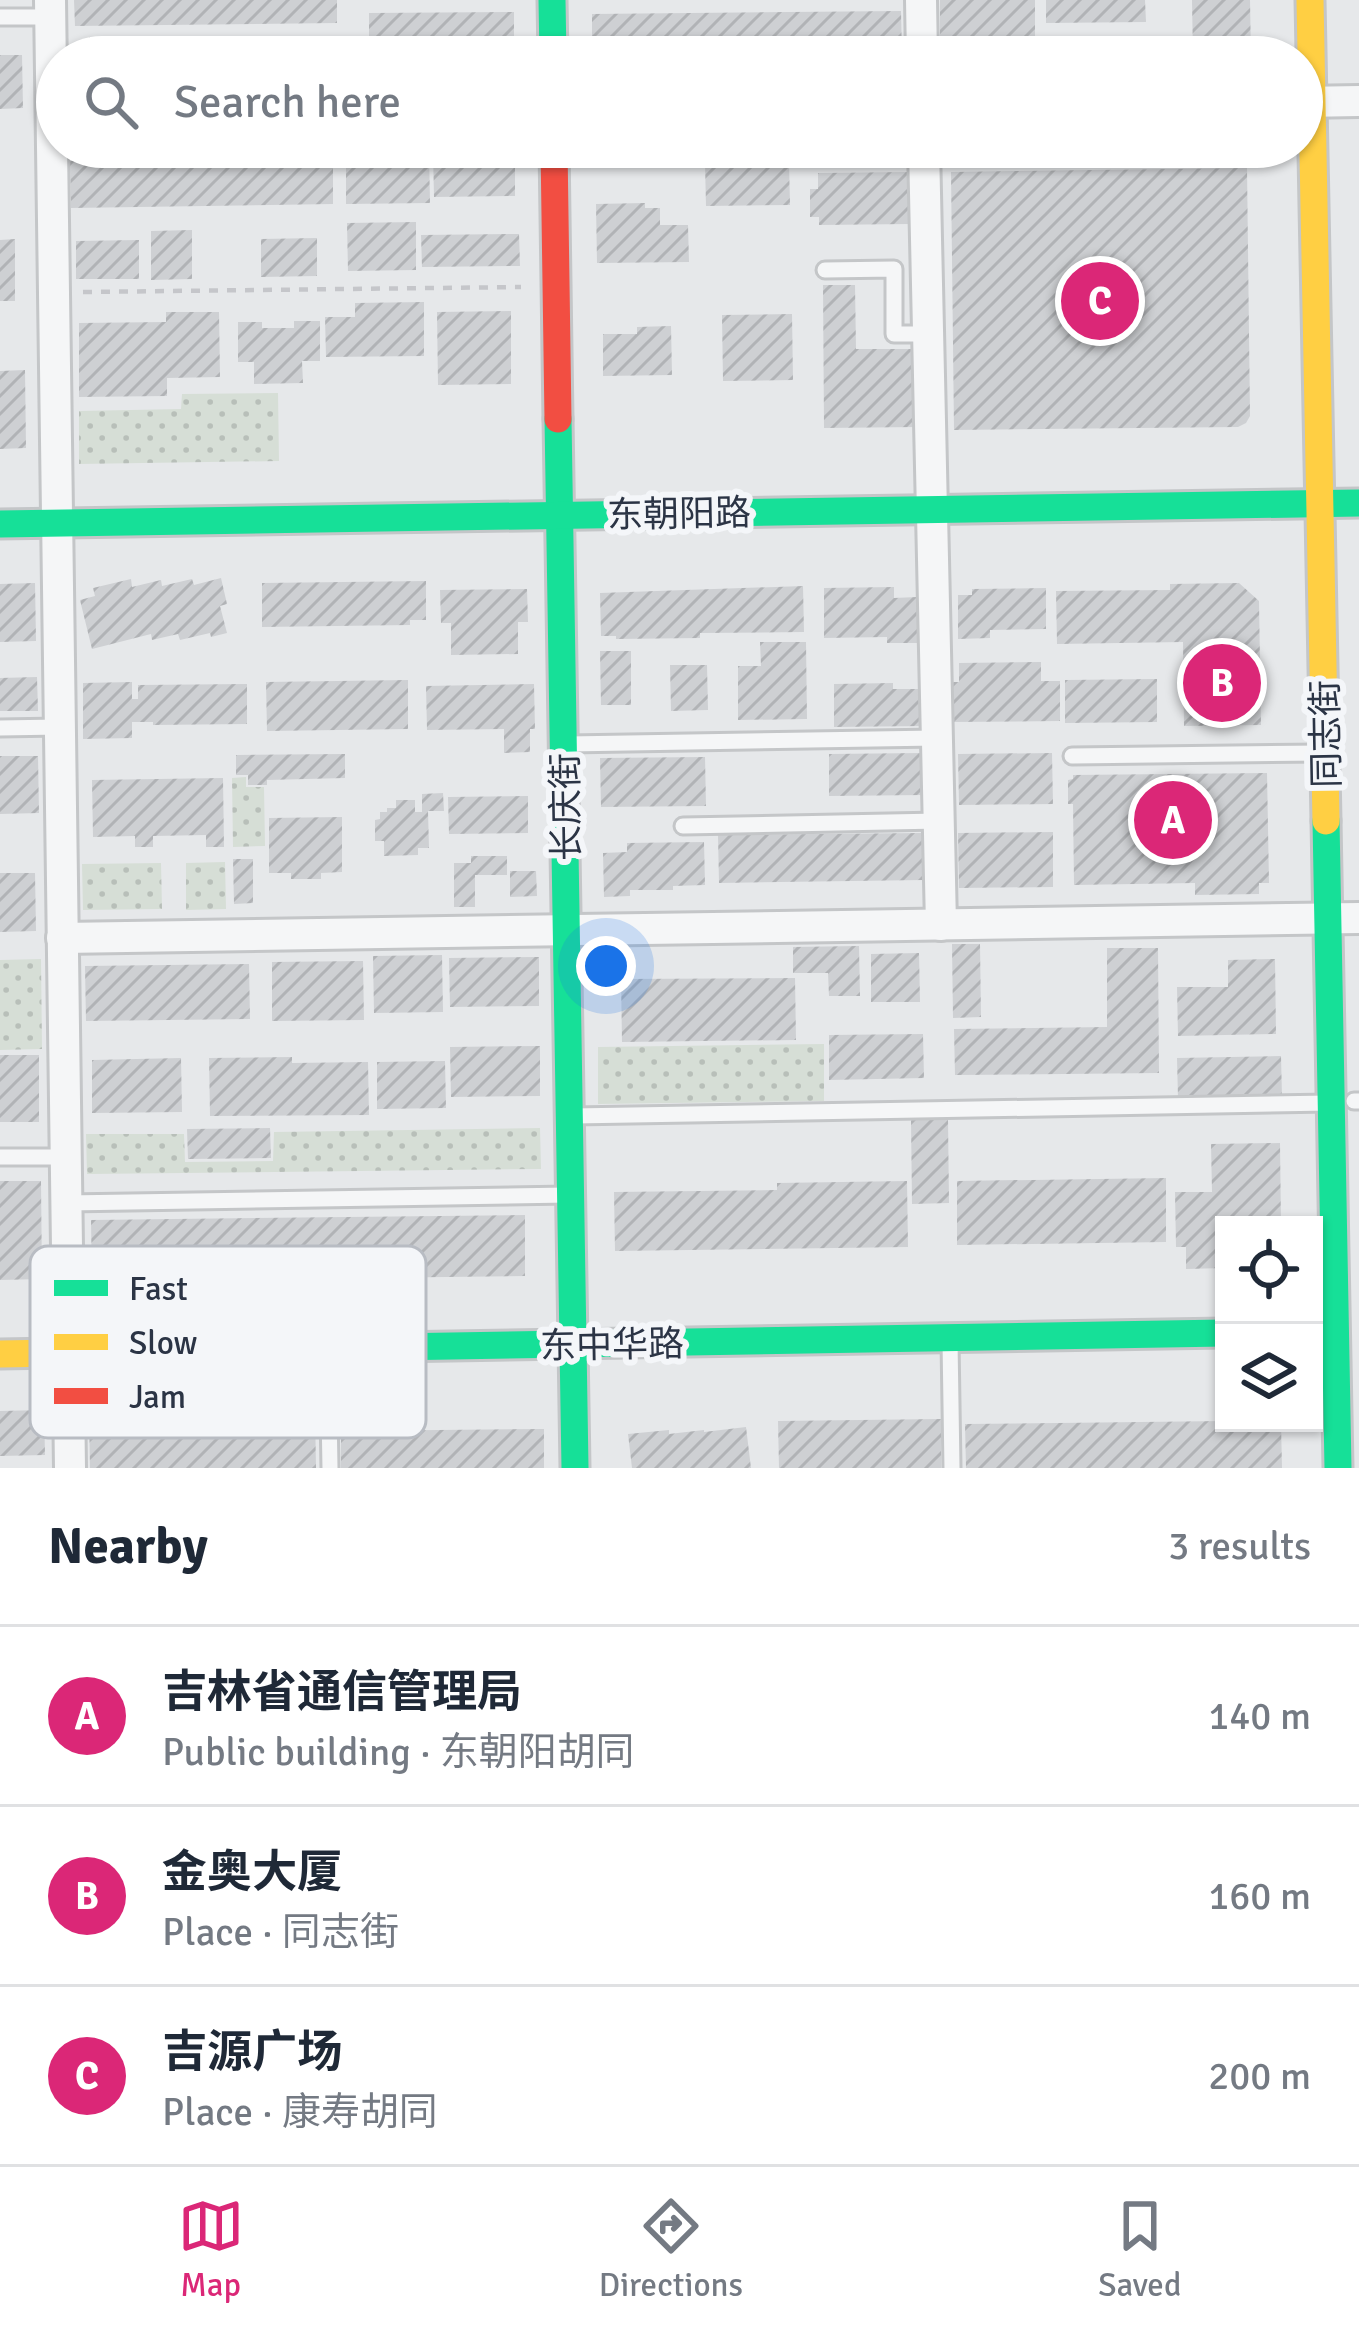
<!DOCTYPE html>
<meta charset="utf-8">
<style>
:root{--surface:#fff;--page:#f2f2f3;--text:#1f2937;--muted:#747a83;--line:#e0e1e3;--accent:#db2777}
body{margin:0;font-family:Signika,"Noto Sans SC",sans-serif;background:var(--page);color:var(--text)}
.controls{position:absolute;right:36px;bottom:36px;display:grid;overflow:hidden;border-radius:0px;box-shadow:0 3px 9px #0004}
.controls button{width:108px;height:108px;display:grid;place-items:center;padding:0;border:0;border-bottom:3px solid var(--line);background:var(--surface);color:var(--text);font:60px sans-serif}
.you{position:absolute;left:606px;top:966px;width:42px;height:42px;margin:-30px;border:9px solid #fff;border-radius:50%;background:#1a73e8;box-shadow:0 0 0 18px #1a73e833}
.badge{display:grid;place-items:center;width:78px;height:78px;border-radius:50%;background:var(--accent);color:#fff;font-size:39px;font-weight:700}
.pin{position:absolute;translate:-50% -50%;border:6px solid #fff;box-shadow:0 3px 12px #0006}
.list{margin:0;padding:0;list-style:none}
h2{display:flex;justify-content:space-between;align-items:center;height:156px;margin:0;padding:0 48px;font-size:51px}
h2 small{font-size:39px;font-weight:400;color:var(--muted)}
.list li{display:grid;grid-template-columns:78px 1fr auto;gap:36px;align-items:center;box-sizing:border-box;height:180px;padding:0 48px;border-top:3px solid var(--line)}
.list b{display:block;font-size:45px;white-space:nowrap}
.list p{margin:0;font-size:39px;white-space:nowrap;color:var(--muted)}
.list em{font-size:39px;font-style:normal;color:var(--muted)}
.icon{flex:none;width:66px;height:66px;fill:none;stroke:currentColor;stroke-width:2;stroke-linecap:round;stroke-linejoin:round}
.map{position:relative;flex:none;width:1359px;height:1468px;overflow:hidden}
.search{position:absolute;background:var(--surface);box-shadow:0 3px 9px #0004;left:36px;right:36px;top:36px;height:132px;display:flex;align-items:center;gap:30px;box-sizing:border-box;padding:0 42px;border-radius:66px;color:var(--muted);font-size:45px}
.sheet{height:696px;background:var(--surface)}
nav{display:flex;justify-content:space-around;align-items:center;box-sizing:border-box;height:168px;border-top:3px solid var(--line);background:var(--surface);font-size:33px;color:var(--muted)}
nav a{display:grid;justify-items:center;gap:6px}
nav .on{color:var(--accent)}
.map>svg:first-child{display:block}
.grass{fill:url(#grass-dots)}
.building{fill:url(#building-hatch)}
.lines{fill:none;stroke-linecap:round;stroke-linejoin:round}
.lane-casing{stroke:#c4c6c8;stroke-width:21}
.street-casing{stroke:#c4c6c8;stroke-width:36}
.fast-casing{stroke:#c4c6c8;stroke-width:33}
.slow-casing{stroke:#c4c6c8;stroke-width:33}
.jam-casing{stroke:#c4c6c8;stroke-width:33}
.path{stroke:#c5c6ca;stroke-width:4.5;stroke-dasharray:9 9;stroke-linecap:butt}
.lane{stroke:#f5f6f7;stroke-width:15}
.street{stroke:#f5f6f7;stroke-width:30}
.fast{stroke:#16e098;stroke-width:27}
.slow{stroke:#ffcf43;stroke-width:27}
.jam{stroke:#f24e42;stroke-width:27}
.labels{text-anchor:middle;stroke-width:12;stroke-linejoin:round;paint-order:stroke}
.street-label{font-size:36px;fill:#2b3445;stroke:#f4f6f9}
.key{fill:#f4f6f9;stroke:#b8bcc3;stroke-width:3}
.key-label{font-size:33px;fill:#2b3445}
</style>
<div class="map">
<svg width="1359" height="1468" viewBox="0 0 1359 1468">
<defs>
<pattern id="grass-dots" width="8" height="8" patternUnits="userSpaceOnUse" patternTransform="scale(3)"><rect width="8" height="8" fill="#d6ded6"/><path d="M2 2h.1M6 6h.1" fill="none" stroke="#b8bfb9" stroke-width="1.8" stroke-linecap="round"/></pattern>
<pattern id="building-hatch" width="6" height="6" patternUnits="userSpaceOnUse" patternTransform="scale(3)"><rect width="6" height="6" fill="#ced0d3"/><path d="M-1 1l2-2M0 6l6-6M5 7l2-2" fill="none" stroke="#b1b3b6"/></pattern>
</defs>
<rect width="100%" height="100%" fill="#e6e8ea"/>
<!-- grass -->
<g class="grass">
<path d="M278 393 279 461 79 464V411L181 409 182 394Z"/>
<path d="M246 777V787H264L265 846 233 847 232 778Z"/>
<path d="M225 862 226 909 186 910V863Z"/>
<path d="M161 863 162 909 83 910 82 864Z"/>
<path d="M41 959 42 1049 0 1050V960Z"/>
<path d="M824 1044V1101L598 1104V1047Z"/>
<path d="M540 1128 541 1169 87 1174 86 1134H184L185 1162 273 1161 274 1132Z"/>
</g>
<!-- building -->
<g class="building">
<path d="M74 0H337V23L75 26Z"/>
<path d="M940 0H1035V55L940 56Z"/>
<path d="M1046 0H1145L1146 22 1046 23Z"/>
<path d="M1192 0H1250L1251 57H1193Z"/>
<path d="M901 11 902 57H592V14Z"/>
<path d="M514 12V57H369V13Z"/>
<rect x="89" y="37" width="71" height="20"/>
<path d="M343 41V57H181V42Z"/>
<path d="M0 55H22L23 108 0 109Z"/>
<path d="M638 147H684V164L638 165Z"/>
<path d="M515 150V196L434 197 433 151Z"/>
<path d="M429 152 430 203 346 204V153Z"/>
<path d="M333 157V204L71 208 70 161Z"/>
<path d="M789 162 790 205 706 206 705 163Z"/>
<path d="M1247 168 1250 416 1246 423 1238 427 954 430 951 172Z"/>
<path d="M909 172 910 224 819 225V217H810V189H818V173Z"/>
<path d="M645 203V208H660V225H688L689 262 597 263 596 204Z"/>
<path d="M416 222V270L348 271 347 223Z"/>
<path d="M192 230V279L151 280V231Z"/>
<path d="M519 234 520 266 422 267 421 235Z"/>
<path d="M317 238V276L261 277V239Z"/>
<path d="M15 239V301H0V240Z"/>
<path d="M139 240V279H76V241Z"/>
<path d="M823 285H855L856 349H917L918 427 824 428Z"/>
<path d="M424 302V356L326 357 325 317H355V303Z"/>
<path d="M511 311V384L438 385 437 312Z"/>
<path d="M166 312H219L220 377 167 378V396L79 397V323L166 322Z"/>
<path d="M792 314 793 380 723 381 722 315Z"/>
<path d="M294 321H320V361H302L303 383 254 384V362H238V322H262V328H294Z"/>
<path d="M671 326 672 375 603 376V334H637V327Z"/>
<path d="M25 370 26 448 0 449V371Z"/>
<path d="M221 578 227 604 220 606 227 633 211 637 210 633 180 640 178 634 152 640 151 634 92 649 80 600 95 596 93 588 131 579 132 587 161 580 162 586 192 579 194 585Z"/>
<path d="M426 581V620H410V625L262 627V583Z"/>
<path d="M35 583 36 641 0 642V584Z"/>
<path d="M1239 583 1259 601 1261 725 1184 726 1183 642 1057 644 1056 591 1170 590V584Z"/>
<path d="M803 586 804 632 700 633V638L616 639V636H601L600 593Z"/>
<path d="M894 587V598L917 597 918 643H887V637L824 638V588Z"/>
<path d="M1046 588V629L990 630V638L958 639V595H972V589Z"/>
<path d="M527 589 528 622H518V654L451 655V623H441L440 590Z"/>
<path d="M760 642H806L807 719 738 720V666H761Z"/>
<path d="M600 651H631V705H601Z"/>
<path d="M1041 662V681H1060V721L951 722 950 682H959V663Z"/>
<path d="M670 665H707L708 710 671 711Z"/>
<path d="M37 677 38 711H0V678Z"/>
<path d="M1157 679V722L1065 723V680Z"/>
<path d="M408 680V729L267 731 266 682Z"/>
<path d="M132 682V699H138V685L247 684V724L153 725V722H132V738L83 739V683Z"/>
<path d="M893 683V689H924L925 726 834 727V684Z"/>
<path d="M534 684 535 729H530V752L504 753V729L427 730 426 686Z"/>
<path d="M923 753 924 795 829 796V754Z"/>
<path d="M1052 753 1053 804 959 805 958 754Z"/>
<path d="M345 754V778L267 780V785H248V775H236V755Z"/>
<path d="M0 756H38L39 813 0 814Z"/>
<path d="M705 757 706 806 601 807 600 758Z"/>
<path d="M1267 773 1269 883H1259V894L1195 895V883L1074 885 1073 804H1068V780L1073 779V775Z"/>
<path d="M223 778 224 847H206V835L153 836V847H135V836L93 837 92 780Z"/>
<path d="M443 793 444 811H428L429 848H418V855L384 856V841H375V820L380 819V812H387V808H396V800H415V812H422V794Z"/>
<path d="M528 796V833L449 834 448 797Z"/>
<path d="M342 817V872L321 873V879H291V873H269V818Z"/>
<path d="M1053 832V887L959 888 958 833Z"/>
<path d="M923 833 924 880 719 883 718 835Z"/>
<path d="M704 842 705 885 673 886V890H630V896L604 897 603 853 627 852V843Z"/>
<path d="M471 856H507V875H475V907H454V863H471Z"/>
<path d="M233 859H253V903L234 904Z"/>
<path d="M510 871H536L537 896 510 897Z"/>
<path d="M0 873H35L36 931 0 932Z"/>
<path d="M952 944H980L981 1017 953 1018Z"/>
<path d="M859 946 860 996H829L828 973H793V947Z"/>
<path d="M1107 948H1158L1159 1073 955 1075 954 1029 1107 1027Z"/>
<path d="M919 953 920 1002H871V954Z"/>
<path d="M442 955 443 1012 374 1013 373 956Z"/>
<path d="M539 957V1006L450 1007 449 958Z"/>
<path d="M1275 959 1276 1034 1178 1036 1177 987H1228V960Z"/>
<path d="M363 961 364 1020 272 1021V962Z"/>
<path d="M249 964 250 1019 86 1021 85 966Z"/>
<path d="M795 978 796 1040 622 1042 621 979Z"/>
<path d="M923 1034 924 1078 829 1080V1035Z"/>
<path d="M540 1046V1096L451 1097 450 1047Z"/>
<rect x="0" y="1055" width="39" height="67"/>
<path d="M1281 1056 1282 1097 1178 1098 1177 1058Z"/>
<path d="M292 1057V1063L368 1062 369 1115 210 1116 209 1058Z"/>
<path d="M181 1058 182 1112 92 1113V1060Z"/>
<path d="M445 1061 446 1108 377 1109V1062Z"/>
<path d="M911 1120H948L949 1203 912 1204Z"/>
<path d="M270 1128 271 1158 188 1159 187 1129Z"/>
<path d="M1280 1143 1281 1225H1224V1268L1186 1269V1247H1176L1175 1192H1212L1211 1144Z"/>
<path d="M1166 1178V1242L957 1245V1181Z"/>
<path d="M0 1181H41L42 1279 0 1280Z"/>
<path d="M907 1181 908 1247 615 1251 614 1192 777 1190V1183Z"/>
<path d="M525 1215V1276L92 1281 91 1220Z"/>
<path d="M44 1410 45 1455 0 1456V1411Z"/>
<path d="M315 1414 316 1468H90L89 1416Z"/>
<path d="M941 1419V1468H779L778 1421Z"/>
<path d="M1224 1421V1423H1281L1282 1468H966L965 1424Z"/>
<path d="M746 1427 751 1468H632L628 1434 669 1430V1434L704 1430V1432Z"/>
<path d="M544 1429V1468H341V1431Z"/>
</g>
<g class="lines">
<defs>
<g id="lane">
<path d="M0 17H50"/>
<path d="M825 270 894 269V334H927"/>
<path d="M0 728 59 727"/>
<path d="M568 744 937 738"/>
<path d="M1072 756 1322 753"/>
<path d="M683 826 939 821"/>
<path d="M1354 1101H1359"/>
<path d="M573 1116 1329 1103"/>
<path d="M0 1157H66"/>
<path d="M67 1203 568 1195"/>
<path d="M950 1341 952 1468"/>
<path d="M328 1351 330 1468"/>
</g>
<g id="street">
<path d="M50 0 70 1468"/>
<path d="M921 0 922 57"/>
<path d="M1302 102 1359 101"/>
<path d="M924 147 941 925"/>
<path d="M62 938 1359 918"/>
</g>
<g id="fast">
<path d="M552 0 553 57"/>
<path d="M558 419 575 1468"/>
<path d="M0 524 1359 503"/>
<path d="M1326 821 1338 1468"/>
<path d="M392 1347 1224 1333"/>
</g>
<g id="slow">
<path d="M1310 0 1326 821"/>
<path d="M0 1354 392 1347"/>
</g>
<path id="jam" d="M554 147 558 419"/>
</defs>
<!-- lane casing -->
<use href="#lane" class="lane-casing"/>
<!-- street casing -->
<use href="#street" class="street-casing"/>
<!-- fast casing -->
<use href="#fast" class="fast-casing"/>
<!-- slow casing -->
<use href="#slow" class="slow-casing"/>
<!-- jam casing -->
<use href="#jam" class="jam-casing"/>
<!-- path -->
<path class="path" d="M83 292 521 287"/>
<!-- lane -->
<use href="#lane" class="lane"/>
<!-- street -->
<use href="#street" class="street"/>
<!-- fast -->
<use href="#fast" class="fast"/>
<!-- slow -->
<use href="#slow" class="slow"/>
<!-- jam -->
<use href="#jam" class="jam"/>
</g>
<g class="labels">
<!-- street labels -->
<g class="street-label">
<text transform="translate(679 513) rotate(-1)" y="13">东朝阳路</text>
<text transform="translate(1325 734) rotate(-91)" y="13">同志街</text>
<text transform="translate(565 807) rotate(-91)" y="13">长庆街</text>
<text transform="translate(612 1344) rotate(-1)" y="13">东中华路</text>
</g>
</g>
<!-- legend -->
<rect x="30" y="1246" width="396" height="192" rx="18" class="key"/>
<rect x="54" y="1280" width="54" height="16" fill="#16e098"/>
<rect x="54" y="1334" width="54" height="16" fill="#ffcf43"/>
<rect x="54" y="1388" width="54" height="16" fill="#f24e42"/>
<g class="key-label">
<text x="129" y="1300">Fast</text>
<text x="129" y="1354">Slow</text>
<text x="129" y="1408">Jam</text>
</g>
</svg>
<div class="controls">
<button><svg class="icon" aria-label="locate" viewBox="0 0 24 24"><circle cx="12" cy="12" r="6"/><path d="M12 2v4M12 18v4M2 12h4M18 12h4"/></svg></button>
<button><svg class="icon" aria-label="layers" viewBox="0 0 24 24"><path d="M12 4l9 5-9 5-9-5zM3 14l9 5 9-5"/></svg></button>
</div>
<div class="you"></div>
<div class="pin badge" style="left:1173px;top:820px">A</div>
<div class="pin badge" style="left:1222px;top:683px">B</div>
<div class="pin badge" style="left:1100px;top:301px">C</div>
<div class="search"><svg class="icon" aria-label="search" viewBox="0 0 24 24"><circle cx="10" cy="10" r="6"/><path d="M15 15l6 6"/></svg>Search here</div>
</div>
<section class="sheet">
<h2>Nearby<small>3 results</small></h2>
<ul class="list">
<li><span class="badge">A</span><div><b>吉林省通信管理局</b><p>Public building · 东朝阳胡同</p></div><em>140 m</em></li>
<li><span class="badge">B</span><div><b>金奥大厦</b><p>Place · 同志街</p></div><em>160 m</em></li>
<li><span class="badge">C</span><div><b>吉源广场</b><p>Place · 康寿胡同</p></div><em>200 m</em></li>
</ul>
</section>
<nav>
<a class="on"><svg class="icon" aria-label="map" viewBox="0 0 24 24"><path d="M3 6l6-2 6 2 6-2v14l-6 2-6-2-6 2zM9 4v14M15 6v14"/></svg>Map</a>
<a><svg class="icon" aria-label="directions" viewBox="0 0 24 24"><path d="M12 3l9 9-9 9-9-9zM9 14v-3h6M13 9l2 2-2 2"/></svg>Directions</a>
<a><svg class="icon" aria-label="saved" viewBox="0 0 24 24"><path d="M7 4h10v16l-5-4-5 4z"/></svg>Saved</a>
</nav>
